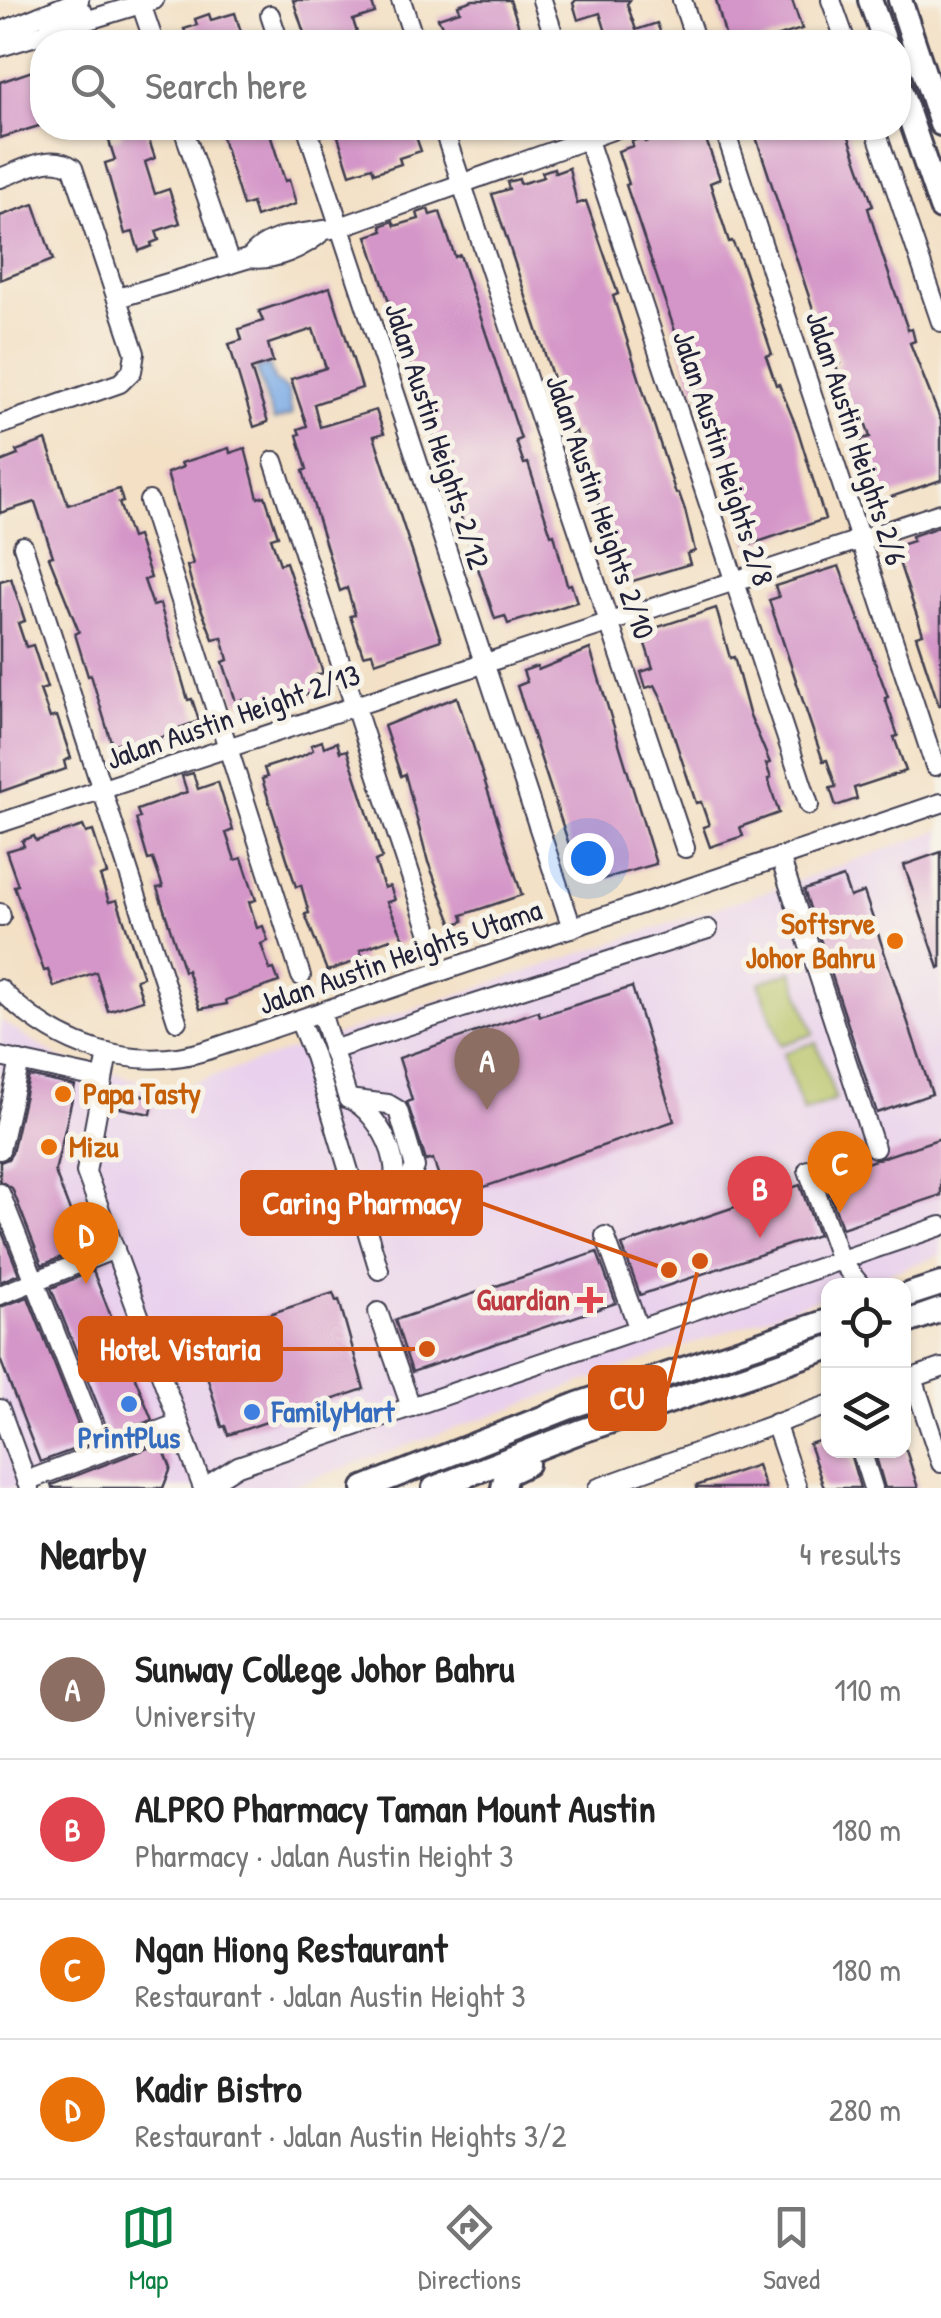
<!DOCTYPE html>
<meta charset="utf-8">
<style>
:root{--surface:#fff;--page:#f6f6f6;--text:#222;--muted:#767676;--line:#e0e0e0;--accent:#0b8043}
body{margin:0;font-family:"Patrick Hand",sans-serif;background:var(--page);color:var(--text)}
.controls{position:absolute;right:30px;bottom:30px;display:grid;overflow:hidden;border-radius:20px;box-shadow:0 2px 8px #0004}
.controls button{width:90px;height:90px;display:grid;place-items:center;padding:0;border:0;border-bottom:2px solid var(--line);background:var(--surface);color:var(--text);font:50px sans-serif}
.you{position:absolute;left:588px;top:858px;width:35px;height:35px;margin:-25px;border:8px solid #fff;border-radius:50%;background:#1a73e8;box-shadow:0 0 0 15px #1a73e833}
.badge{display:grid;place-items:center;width:65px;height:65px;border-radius:50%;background:var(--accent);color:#fff;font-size:32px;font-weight:700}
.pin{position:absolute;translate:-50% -82px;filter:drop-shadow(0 2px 5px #0008)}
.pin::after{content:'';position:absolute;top:52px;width:35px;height:30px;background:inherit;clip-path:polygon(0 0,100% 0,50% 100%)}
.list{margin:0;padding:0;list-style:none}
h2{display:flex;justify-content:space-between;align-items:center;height:130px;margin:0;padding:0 40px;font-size:42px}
h2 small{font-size:32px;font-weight:400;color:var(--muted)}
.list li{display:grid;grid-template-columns:65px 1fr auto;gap:30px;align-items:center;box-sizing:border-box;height:140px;padding:0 40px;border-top:2px solid var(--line)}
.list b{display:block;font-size:38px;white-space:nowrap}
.list p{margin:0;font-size:32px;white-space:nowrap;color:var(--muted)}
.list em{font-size:32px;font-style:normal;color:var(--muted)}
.icon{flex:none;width:55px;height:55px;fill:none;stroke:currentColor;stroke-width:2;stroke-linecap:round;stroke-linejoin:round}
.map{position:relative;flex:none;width:941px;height:1488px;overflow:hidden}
.search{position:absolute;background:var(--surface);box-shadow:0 2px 8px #0004;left:30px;right:30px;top:30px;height:110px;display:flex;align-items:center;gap:25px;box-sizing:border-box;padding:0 35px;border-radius:40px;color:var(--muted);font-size:38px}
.sheet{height:690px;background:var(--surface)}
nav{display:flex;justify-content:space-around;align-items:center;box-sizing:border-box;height:140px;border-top:2px solid var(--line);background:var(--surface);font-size:28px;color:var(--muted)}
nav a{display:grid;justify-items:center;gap:5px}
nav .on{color:var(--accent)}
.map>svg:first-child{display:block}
.built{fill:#e9d1ed}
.green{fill:#b5c365;stroke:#6c7250;stroke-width:2.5}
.water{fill:#7cabe6;stroke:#4f6690;stroke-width:2.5}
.building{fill:#d495c8}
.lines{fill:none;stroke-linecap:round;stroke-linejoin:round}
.minor-casing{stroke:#413e50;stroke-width:22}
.major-casing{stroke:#413e50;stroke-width:28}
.minor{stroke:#fff;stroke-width:18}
.major{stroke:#fff;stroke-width:22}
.food-dot{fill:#e8710a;stroke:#f7f3e8;stroke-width:4}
.health-dot{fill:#e0444e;stroke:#f7f3e8;stroke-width:4}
.shop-dot{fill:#3f7fe0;stroke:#f7f3e8;stroke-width:4}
.labels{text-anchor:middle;stroke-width:10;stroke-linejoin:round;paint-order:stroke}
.street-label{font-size:30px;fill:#22223b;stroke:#f7f3e8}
.food-label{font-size:30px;font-weight:bold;fill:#c56008;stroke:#f7f3e8;text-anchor:start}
.health-label{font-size:30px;font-weight:bold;fill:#be3a42;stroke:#f7f3e8;text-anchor:end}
.shop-label{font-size:30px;font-weight:bold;fill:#366cbe;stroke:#f7f3e8;text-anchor:start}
.leader{fill:none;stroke:#d45411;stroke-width:4}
.callout-dot{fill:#d45411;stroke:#f7f3e8;stroke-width:4}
.callout{fill:#d45411;stroke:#d45411;stroke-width:4}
.callout-label{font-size:32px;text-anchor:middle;font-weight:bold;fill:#fff}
</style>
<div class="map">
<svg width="941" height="1488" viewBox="0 0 941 1488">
<rect width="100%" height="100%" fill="#f7f3e8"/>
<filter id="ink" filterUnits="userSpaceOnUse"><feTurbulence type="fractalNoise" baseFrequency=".01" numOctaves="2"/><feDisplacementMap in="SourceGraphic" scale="20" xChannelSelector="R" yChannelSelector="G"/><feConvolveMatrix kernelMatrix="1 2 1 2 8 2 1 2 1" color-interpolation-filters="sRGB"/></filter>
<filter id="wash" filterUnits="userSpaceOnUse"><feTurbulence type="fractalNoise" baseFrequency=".0048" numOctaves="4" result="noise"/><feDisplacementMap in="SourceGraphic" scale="40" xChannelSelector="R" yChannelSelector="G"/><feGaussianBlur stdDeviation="2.25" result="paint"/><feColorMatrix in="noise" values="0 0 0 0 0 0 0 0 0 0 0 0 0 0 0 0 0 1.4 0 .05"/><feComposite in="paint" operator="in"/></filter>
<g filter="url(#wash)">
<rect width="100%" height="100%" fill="#f3e0c5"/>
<!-- built -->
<path class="built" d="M941 830V1255L856 1285 828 1286V1295L288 1488H0V1020L59 1058 172 1090 779 887Z"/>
<!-- green -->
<g class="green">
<path d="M792 971 814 1034 781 1045 759 983Z"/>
<path d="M816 1042 836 1100 803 1112 783 1053Z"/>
</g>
<!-- water -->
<path class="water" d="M269 365 275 382 288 390 292 415 274 421 256 369Z"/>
<g id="blocks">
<!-- building -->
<g class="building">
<path d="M293 0H371L375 13 353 20 360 42H307Z"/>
<path d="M473 0H510L523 39 513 42H450L438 18 460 11 458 5Z"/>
<path d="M576 0H630L627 4 636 30 657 23 663 39 654 42H606L608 39 600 13 578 20 573 3Z"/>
<path d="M716 0H792L802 29 759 42H727Z"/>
<path d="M235 13 242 35 236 36 238 42H189L184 29 197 25 195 19 209 14 211 20Z"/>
<path d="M35 70 42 93V125L0 138V82Z"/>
<path d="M119 128H145L155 158 145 162 155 194 169 189 180 223 156 231 159 240 151 243 152 246 139 251 133 232 125 234 105 163 115 160 109 141 122 136Z"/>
<path d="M219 128H268L285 181 289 180 296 204 256 217 252 203 243 206Z"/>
<path d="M343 128H408L411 135 415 134 421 151 399 158 401 164 374 173 372 167 350 174 336 130Z"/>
<path d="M668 128H694L697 136 704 134 720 179 710 183 718 208 729 242 732 241 742 263 772 354 766 356 776 385 779 384 798 431 825 519 749 545 699 389 695 391 626 185 629 184 618 151 633 146 632 141 643 138 645 142 670 134Z"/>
<path d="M753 128H846L873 206 868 208 883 257 908 330 912 329 915 341 910 343 941 421V480L879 501 861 439 870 437 861 409 851 413 836 365 840 363 830 333 822 336Z"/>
<path d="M554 168 555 173 569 168 577 204 586 201 618 294 613 296 676 494 679 493 685 510 695 551 687 554 690 564 623 584 576 431 571 433 492 194 509 189 507 182 519 179 520 184 544 177 542 172Z"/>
<path d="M34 204 53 260 0 280V216Z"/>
<path d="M428 209 430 215 440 212 455 257 460 255 521 439 516 441 524 464 528 463 551 535 554 534 567 585 571 584 577 602 508 624 505 616 495 619 367 236 383 231 381 226 393 221 395 226 419 219 417 213Z"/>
<path d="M330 287 362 388 314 404 320 427 376 410 384 433 374 436 441 640 375 662 372 653 363 655 350 616 355 615 347 588 340 591 303 471 307 469 297 435 300 434 298 429 307 426 291 379 326 368 313 329 268 344 273 362 251 369 268 422 254 427 229 344 242 340 239 329 263 321 259 311Z"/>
<path d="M46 440 68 505 119 489 123 502 119 503 131 538 137 536 151 578 144 580 153 606 160 604 188 700 192 699 199 721 179 728 181 734 169 738 168 735 123 749 121 742 112 745 91 675 88 676 75 634 79 632 49 557 53 556 35 502 0 513V462L18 455 16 451Z"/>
<path d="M229 448 230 453 245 448 258 498 265 496 278 536 271 538 280 564 286 562 323 673 316 675 321 690 261 709 259 703 246 707 243 700 236 702 223 662 228 660 222 637 213 639 192 585 187 566 193 564 167 473 183 467 181 463Z"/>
<path d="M941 526V705L939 706 916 636 923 634 894 547 913 541 912 536Z"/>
<path d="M839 566 888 697 885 698 898 736 894 737 906 771 854 788 857 799 836 806 830 788 836 787 827 760 823 761 769 600 779 597 775 586Z"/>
<path d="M11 578 25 621 18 623 26 647 33 645 47 688 40 690 50 718 57 716 71 758 64 761 66 769 0 792V581Z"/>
<path d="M716 608 730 658 734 657 749 713 770 763 766 764 771 778 768 779 779 813 740 827 743 836 710 847 703 827 709 825 701 802 696 803 661 697 655 685 646 688 641 672 653 668 643 638 650 635 649 630Z"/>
<path d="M590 649 656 864 596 881 592 870 579 875 517 686 527 682 523 671 537 666 538 670Z"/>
<path d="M457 697 522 895 462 915 464 921 453 925 428 862 405 774 401 776 384 726Z"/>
<path d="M322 741 324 747 337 742 340 752 347 750 382 858 375 861 384 888 390 886 395 900 387 902 405 941 392 945 390 939 360 950 363 959 327 971 305 914 309 913 301 885 296 887 262 779 267 777 264 768 302 756 313 750 311 745Z"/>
<path d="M193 773 198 789 218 782 233 830 226 833 235 860 242 858 256 900 249 902 257 928 263 926 268 941 261 944 270 970 274 969 279 982 226 1000 227 1004 200 1009 187 970 184 971 157 888 163 887 153 859 148 860 136 819 140 818 137 810 187 792 182 776Z"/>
<path d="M83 826 86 833 93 831 107 874 100 876 109 902 117 900 143 977 136 979 143 1000 108 1011 96 972 54 987 48 970 44 971 14 886 18 885 6 851 24 846 22 841 34 836 36 841Z"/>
<path d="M941 852V967L939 968 904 865Z"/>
<path d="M843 877 850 897 864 892 932 1094 877 1113 804 890Z"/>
<path d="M632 987 674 1121 447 1200 433 1159 426 1161 407 1102 412 1100 399 1058 538 1011 540 1016Z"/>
<path d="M29 1076 75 1086 55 1172 84 1248 42 1265 12 1188 0 1181V1162L8 1159 12 1153Z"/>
<path d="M124 1092 154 1098 151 1114 120 1108Z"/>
<path d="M941 1138V1195L842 1228 824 1177Z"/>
<path d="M800 1185 818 1235 640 1295 622 1245Z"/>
<path d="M0 1227 19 1274 0 1282Z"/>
<path d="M597 1252 616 1303 412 1372 395 1320Z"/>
<path d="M93 1271 152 1420 110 1436 51 1288Z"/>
<path d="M333 1293 336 1301 339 1300 364 1389 228 1435 225 1426 222 1427 196 1338Z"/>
<path d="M28 1297 86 1445 40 1462 0 1359V1307Z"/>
<path d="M828 1438V1450H849L860 1488H824L809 1444Z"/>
<path d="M161 1443 171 1468 163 1488H52L51 1485Z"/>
<path d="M874 1450H906L918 1488H885Z"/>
<path d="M757 1465 765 1488H696V1486Z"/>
</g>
</g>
</g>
<g filter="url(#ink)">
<use href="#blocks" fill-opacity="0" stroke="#413e50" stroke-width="2.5"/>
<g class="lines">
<defs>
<g id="minor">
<path d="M401 0 415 42"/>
<path d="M542 0 556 42"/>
<path d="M682 0 696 42"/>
<path d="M831 0 846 42"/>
<path d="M141 4 154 42"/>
<path d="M270 15 279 42"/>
<path d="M40 16 58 17 83 12"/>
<path d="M0 32 79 0"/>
<path d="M0 47 154 0"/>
<path d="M183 128 230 264"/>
<path d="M307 128 572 928"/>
<path d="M443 128 685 848"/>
<path d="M584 128 809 805"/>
<path d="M724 128 935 766"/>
<path d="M875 128 941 322"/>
<path d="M0 178C23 170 51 152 73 168L135 353 132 371 120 383 0 425"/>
<path d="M250 258C270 230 310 235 340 227L618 128"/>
<path d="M118 298 250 258C274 262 305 247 323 231"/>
<path d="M274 461 429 931"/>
<path d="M149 501 301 976"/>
<path d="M23 546 177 1021"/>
<path d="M0 823 941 513"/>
<path d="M780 857 875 1148"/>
<path d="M0 913 1 917"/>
<path d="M0 989C55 1046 131 1074 208 1050L941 803"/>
<path d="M321 1012 348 1099 388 1104 398 1110 415 1167 409 1180 389 1190"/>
<path d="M299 1020 314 1056 379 1270"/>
<path d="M332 1050 708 929"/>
<path d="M108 1053 86 1172 203 1488"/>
<path d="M0 1057 102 1079"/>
<path d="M353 1101C389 1120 423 1207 357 1200"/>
<path d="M0 1150 20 1061"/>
<path d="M808 1170 840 1260 861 1286"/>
<path d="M0 1193 102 1451"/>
<path d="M605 1236 638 1327"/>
<path d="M0 1295 115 1249"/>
<path d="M378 1312 411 1407"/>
<path d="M913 1378 941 1463"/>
<path d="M904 1381 941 1368"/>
<path d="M0 1409 29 1488"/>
<path d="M775 1423 797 1488"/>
<path d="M861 1450 873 1488"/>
<path d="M26 1481 179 1423"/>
<path d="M203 1488 238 1466 941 1226"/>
<path d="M598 1488 828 1405"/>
</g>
<g id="major">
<path d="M870 0 885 42"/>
<path d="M900 0 941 124"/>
<path d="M898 83 941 208"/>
<path d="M904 1296 941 1284"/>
<path d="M904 1323 941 1310"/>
<path d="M364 1488 578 1404 828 1321"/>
<path d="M434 1488 579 1432 828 1348"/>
<path d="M503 1488 506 1474 527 1464"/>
</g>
</defs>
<!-- minor casing -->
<use href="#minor" class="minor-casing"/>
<!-- major casing -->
<use href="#major" class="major-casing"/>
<!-- minor -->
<use href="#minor" class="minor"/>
<!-- major -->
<use href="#major" class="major"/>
</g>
</g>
<!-- markers -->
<g class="food-dot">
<circle cx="895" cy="941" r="10"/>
<circle cx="63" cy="1094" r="10"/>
<circle cx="49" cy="1147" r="10"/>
</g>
<path class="health-dot" d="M585 1285h10v10h10v10h-10v10h-10v-10h-10v-10h10z"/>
<g class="shop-dot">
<circle cx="129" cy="1404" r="10"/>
<circle cx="252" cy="1412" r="10"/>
</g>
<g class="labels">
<!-- street labels -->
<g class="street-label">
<text transform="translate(437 436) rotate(72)" y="10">Jalan Austin Heights 2/12</text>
<text transform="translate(856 438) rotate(72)" y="10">Jalan Austin Heights 2/6</text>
<text transform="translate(723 458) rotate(72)" y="10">Jalan Austin Heights 2/8</text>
<text transform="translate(600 507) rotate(71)" y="10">Jalan Austin Heights 2/10</text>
<text transform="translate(233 717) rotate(-19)" y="10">Jalan Austin Height 2/13</text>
<text transform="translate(400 957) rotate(-19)" y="10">Jalan Austin Heights Utama</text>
</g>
<!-- food labels -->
<g class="food-label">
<text x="875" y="934" text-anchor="end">Softsrve<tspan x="875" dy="34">Johor Bahru</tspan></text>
<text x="83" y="1104">Papa Tasty</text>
<text x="69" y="1157">Mizu</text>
</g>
<!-- health labels -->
<g class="health-label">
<text x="570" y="1310">Guardian</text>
</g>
<!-- shop labels -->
<g class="shop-label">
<text x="272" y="1422">FamilyMart</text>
<text x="129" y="1448" text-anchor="middle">PrintPlus</text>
</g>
</g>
<!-- callouts -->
<path class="leader" d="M669 1270L481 1203M427 1349L281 1349M700 1261L665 1398"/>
<g class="callout-dot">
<circle cx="669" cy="1270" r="10"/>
<circle cx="427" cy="1349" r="10"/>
<circle cx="700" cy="1261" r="10"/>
</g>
<g class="callout">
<rect x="242" y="1172" width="239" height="62" rx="10"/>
<rect x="80" y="1318" width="201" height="62" rx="10"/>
<rect x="590" y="1367" width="75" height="62" rx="10"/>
</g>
<g class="callout-label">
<text x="362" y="1214">Caring Pharmacy</text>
<text x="180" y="1360">Hotel Vistaria</text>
<text x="627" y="1409">CU</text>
</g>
</svg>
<div class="controls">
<button><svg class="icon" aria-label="locate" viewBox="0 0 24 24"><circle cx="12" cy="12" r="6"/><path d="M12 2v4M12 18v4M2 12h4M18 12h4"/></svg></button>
<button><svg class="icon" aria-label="layers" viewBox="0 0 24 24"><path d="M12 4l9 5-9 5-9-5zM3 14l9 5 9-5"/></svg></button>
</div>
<div class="you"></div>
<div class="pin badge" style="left:487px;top:1110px;background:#8d6e63">A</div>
<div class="pin badge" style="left:760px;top:1238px;background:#e0444e">B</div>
<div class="pin badge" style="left:840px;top:1213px;background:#e8710a">C</div>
<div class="pin badge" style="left:86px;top:1284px;background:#e8710a">D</div>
<div class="search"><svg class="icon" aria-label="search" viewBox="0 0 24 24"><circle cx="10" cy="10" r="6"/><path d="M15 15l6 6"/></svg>Search here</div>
</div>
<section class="sheet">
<h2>Nearby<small>4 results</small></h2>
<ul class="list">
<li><span class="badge" style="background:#8d6e63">A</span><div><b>Sunway College Johor Bahru</b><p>University</p></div><em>110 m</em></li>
<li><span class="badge" style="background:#e0444e">B</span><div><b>ALPRO Pharmacy Taman Mount Austin</b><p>Pharmacy · Jalan Austin Height 3</p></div><em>180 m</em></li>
<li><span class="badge" style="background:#e8710a">C</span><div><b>Ngan Hiong Restaurant</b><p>Restaurant · Jalan Austin Height 3</p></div><em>180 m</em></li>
<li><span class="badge" style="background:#e8710a">D</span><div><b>Kadir Bistro</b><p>Restaurant · Jalan Austin Heights 3/2</p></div><em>280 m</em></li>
</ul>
</section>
<nav>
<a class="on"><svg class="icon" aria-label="map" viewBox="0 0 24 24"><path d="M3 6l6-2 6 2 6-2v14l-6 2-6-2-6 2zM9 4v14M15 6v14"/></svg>Map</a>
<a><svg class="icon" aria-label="directions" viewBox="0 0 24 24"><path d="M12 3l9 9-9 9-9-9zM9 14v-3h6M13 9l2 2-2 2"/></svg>Directions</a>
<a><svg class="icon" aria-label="saved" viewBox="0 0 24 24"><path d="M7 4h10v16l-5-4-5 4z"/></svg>Saved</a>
</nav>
